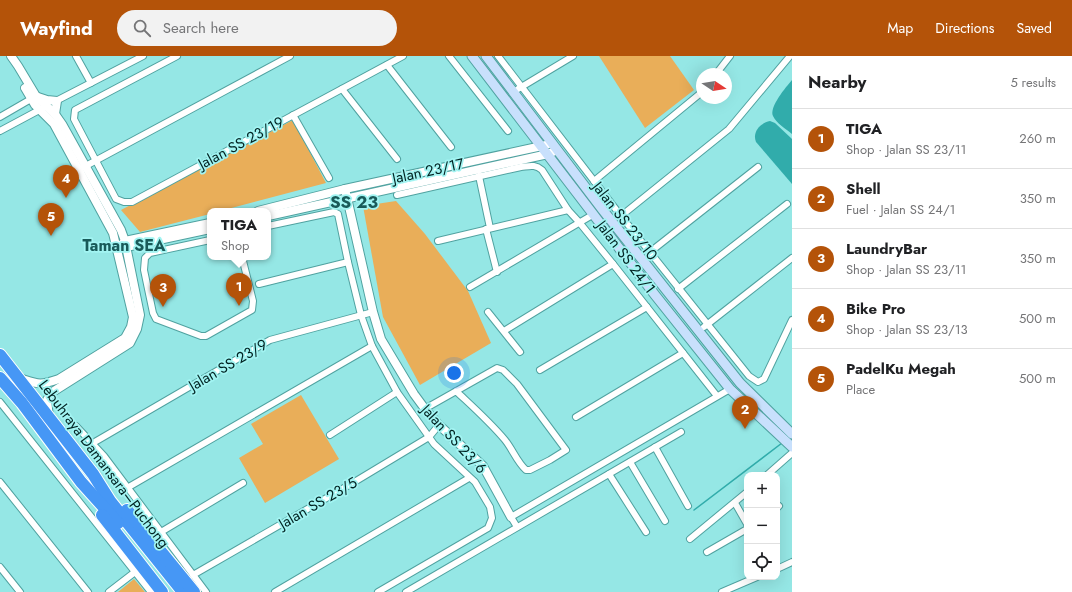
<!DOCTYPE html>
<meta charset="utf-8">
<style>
:root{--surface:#fff;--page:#f2f2f2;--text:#202124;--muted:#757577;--line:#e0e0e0;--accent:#b45309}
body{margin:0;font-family:Jost,sans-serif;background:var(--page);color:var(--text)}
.controls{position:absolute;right:12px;bottom:12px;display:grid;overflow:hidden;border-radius:8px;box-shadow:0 4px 16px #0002}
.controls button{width:36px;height:36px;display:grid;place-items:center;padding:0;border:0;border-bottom:1px solid var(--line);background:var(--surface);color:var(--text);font:20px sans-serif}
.compass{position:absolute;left:696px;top:12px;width:36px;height:36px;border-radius:50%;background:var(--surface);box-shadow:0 4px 16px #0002;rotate:102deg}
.you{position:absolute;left:454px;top:317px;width:14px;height:14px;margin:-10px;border:3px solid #fff;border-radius:50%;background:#1a73e8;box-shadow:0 0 0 6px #1a73e833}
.badge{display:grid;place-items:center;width:26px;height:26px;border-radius:50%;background:var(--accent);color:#fff;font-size:13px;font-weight:700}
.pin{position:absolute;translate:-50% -33px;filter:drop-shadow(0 1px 2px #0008)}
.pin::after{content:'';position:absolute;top:21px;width:14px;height:12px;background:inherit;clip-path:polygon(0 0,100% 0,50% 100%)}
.popup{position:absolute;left:207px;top:152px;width:64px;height:52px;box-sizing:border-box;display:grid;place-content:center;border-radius:8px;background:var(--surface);filter:drop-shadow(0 1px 3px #0005);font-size:13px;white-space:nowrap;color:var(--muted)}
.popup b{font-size:15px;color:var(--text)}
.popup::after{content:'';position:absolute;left:50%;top:100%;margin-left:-8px;border:8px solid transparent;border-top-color:var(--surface)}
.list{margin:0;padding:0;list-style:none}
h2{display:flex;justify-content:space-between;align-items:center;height:52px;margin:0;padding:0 16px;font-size:17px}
h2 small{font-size:13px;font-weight:400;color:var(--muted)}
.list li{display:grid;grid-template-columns:26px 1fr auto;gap:12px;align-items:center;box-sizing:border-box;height:60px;padding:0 16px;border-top:1px solid var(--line)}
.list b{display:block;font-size:15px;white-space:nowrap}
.list p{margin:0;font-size:13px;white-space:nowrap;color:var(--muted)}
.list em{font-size:13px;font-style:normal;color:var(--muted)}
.icon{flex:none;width:22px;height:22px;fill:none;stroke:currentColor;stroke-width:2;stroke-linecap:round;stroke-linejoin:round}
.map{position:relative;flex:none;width:792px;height:536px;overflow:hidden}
header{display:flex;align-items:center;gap:24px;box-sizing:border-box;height:56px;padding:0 20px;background:var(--accent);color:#fff}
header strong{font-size:19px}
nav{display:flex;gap:22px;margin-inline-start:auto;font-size:14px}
.search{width:280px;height:36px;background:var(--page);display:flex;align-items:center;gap:10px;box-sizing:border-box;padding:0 14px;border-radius:22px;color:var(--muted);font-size:15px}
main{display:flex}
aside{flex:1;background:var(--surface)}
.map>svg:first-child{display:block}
.green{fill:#e9ae59}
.water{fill:#31acab}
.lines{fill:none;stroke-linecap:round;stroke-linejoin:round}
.stream{stroke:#31acab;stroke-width:1.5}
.minor-casing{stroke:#50a2a0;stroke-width:8}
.tertiary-casing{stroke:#50a2a0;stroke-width:10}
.secondary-casing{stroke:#50a2a0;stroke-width:11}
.motorway-casing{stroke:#fff;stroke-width:14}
.minor{stroke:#fff;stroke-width:6}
.tertiary{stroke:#fff;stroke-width:8}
.secondary{stroke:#c8e0fc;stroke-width:9}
.motorway{stroke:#4697f5;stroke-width:12}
.labels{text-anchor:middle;stroke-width:3.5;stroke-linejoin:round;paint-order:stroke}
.street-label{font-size:15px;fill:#002322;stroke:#a2f4f2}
.neighbourhood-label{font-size:16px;font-weight:bold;fill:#195a59;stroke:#a2f4f2}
.quarter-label{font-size:17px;font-weight:bold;fill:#195a59;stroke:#a2f4f2}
</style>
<header>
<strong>Wayfind</strong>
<div class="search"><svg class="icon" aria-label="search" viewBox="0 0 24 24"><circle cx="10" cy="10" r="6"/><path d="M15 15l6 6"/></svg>Search here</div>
<nav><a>Map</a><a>Directions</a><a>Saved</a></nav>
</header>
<main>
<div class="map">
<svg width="792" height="536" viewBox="0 0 792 536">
<rect width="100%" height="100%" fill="#95e7e5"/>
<!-- green -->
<g class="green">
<path d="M599 0H670L694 34 645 72Z"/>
<path d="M293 64 326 127 220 155H210V158L140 176 121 154Z"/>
<path d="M396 145 425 178 468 235 491 287 420 329 383 261 363 150Z"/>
<path d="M301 339 339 403 265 447 239 402 263 388 251 368Z"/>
<path d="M134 523 145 536H118Z"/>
</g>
<!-- water -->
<g class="water">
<path d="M792 24V78C786 73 776 67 773 60 769 51 786 31 792 24Z"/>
<path d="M770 65 775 67 792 83V128L756 86C752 76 760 67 770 65Z"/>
</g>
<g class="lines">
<!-- stream -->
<path class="stream" d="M694 454 782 387"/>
<defs>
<g id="minor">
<path d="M76 0 91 27"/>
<path d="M177 0 75 54 74 63 116 143 124 146H132L403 0"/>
<path d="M449 0 508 75"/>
<path d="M498 0 621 160 749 320 758 326 764 323 792 264"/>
<path d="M387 9 451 91"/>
<path d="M716 18 730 0"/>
<path d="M342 33 397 103"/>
<path d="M518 33 573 0"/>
<path d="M54 46 143 0"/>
<path d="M293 59 329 122"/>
<path d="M0 61 31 43"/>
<path d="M0 75 43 52"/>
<path d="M82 112 290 0"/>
<path d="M479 120 490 172"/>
<path d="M594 125 702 36"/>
<path d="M397 139 521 111C530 110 535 108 542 114L568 154 579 166 613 208 717 340"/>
<path d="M621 160 729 73 790 0"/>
<path d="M268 170 334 156 338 158 348 206 361 259 372 290 397 336 434 388 475 426 490 451 492 462 488 472 378 536"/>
<path d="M486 173 497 216"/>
<path d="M210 184 150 197 145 202 144 214 153 257 156 263 201 280H206L252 254 253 245 242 201"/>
<path d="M438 185 568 154"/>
<path d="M650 196 758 111"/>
<path d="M259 228 348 206"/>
<path d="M470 231 594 158"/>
<path d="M678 233 787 148"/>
<path d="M488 256 520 296"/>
<path d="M704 271 792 202"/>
<path d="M504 275 613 208"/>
<path d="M540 314 647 251"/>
<path d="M0 346 151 536"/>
<path d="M425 353 428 351 497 312 503 314 517 328 566 394 550 404 530 414H526C517 406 513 394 505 384 490 366 473 351 456 335"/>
<path d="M576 361 683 297"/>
<path d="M76 370 104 400 206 536"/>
<path d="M330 379 397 336"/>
<path d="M93 387 270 284 373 256"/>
<path d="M655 391 688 450"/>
<path d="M630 406 665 465"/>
<path d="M609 418 646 476"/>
<path d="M767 419 792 397"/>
<path d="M0 426 88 536"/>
<path d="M127 432 372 290"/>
<path d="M735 447 747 468"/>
<path d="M777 452 779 450"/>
<path d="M517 471 511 461 730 333"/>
<path d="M161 476 243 427"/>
<path d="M690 483 747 436"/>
<path d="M707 496 747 473"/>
<path d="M0 511 20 536"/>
<path d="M777 513 792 506"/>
<path d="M193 519 356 425 429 381 439 369"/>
<path d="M109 536 135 516"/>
<path d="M275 536 469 422"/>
<path d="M406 536 681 376"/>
<path d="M722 536 757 521"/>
</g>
<g id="tertiary">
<path d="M11 0 18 10 36 40 55 58 62 68 121 174 125 185 140 259 137 273 130 287 51 337 47 344 49 361"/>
<path d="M38 41 47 44 57 45 55 58"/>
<path d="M345 133 373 256 381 283 414 338 425 353 439 369 483 410 511 461"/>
<path d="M258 155 345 133 542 90 552 87"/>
<path d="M268 160 548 98 557 94"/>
<path d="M122 188 125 185 210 167"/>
<path d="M126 191 210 173"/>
<path d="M19 322C38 328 39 330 59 323L125 282 131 271 133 261 113 177 54 68 35 49 25 32"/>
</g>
<g id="secondary">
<path d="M472 0 655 239 730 333 792 391"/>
<path d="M486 0 602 153 740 327 792 378"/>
</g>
<g id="motorway">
<path d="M0 299 93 418 110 445 183 536"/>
<path d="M0 322 22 347 81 426 118 467"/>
<path d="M127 454 194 536"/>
<path d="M102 459 162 536"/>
</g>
</defs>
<!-- minor casing -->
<use href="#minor" class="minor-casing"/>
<!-- tertiary casing -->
<use href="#tertiary" class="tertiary-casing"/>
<!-- secondary casing -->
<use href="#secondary" class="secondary-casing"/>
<!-- motorway casing -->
<use href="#motorway" class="motorway-casing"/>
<!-- minor -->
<use href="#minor" class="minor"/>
<!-- tertiary -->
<use href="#tertiary" class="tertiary"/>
<!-- secondary -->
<use href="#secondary" class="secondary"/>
<!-- motorway -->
<use href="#motorway" class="motorway"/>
</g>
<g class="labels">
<!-- street labels -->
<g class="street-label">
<text transform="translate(241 87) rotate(-28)" y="5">Jalan SS 23/19</text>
<text transform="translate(428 115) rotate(-12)" y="5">Jalan 23/17</text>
<text transform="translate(625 165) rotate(52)" y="5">Jalan SS 23/10</text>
<text transform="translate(626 201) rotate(53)" y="5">Jalan SS 24/1</text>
<text transform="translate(228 309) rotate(-30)" y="5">Jalan SS 23/9</text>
<text transform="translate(454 383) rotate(47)" y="5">Jalan SS 23/6</text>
<text transform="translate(104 408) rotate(53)" y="5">Lebuhraya Damansara–Puchong</text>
<text transform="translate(318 447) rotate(-30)" y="5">Jalan SS 23/5</text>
</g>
<!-- neighbourhood labels -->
<g class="neighbourhood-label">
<text x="124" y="195">Taman SEA</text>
</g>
<!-- quarter labels -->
<g class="quarter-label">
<text x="354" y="152">SS 23</text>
</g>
</g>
</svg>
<div class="controls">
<button>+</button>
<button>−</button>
<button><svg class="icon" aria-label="locate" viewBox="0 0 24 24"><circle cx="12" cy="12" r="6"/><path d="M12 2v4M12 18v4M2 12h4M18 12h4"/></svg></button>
</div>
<svg class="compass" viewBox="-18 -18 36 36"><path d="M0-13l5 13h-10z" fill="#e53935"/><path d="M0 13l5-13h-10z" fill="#757577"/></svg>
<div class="you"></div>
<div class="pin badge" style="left:239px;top:250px">1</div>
<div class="popup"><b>TIGA</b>Shop</div>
<div class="pin badge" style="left:745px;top:373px">2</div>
<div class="pin badge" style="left:163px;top:251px">3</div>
<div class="pin badge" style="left:66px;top:142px">4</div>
<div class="pin badge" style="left:51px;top:180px">5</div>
</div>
<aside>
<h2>Nearby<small>5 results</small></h2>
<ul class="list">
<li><span class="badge">1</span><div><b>TIGA</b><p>Shop · Jalan SS 23/11</p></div><em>260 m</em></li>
<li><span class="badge">2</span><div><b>Shell</b><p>Fuel · Jalan SS 24/1</p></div><em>350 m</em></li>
<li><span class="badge">3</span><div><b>LaundryBar</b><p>Shop · Jalan SS 23/11</p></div><em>350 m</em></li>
<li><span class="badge">4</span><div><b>Bike Pro</b><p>Shop · Jalan SS 23/13</p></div><em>500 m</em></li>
<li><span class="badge">5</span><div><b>PadelKu Megah</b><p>Place</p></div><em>500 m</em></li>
</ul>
</aside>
</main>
